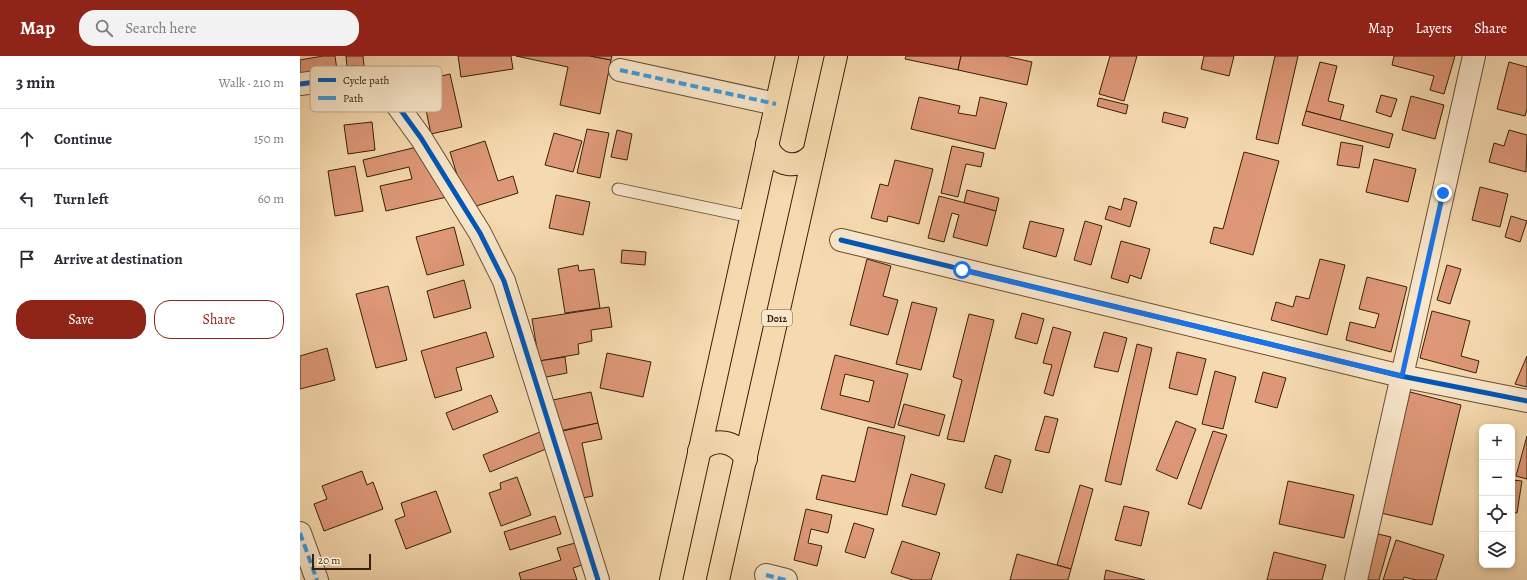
<!DOCTYPE html>
<meta charset="utf-8">
<style>
:root{--surface:#fff;--page:#f2f2f3;--text:#2b2b33;--muted:#7c7c81;--line:#e1e1e2;--accent:#8f2418}
body{margin:0;font-family:Alegreya,serif;background:var(--page);color:var(--text)}
.controls{position:absolute;right:12px;bottom:12px;display:grid;overflow:hidden;border-radius:8px;box-shadow:0 2px 6px #0003}
.controls button{width:36px;height:36px;display:grid;place-items:center;padding:0;border:0;border-bottom:1px solid var(--line);background:var(--surface);color:var(--text);font:20px sans-serif}
.scale{position:absolute;left:12px;bottom:10px;width:59px;box-sizing:border-box;padding-left:4px;border:2px solid #37200d;border-top:0;font-size:11px;line-height:14px;white-space:nowrap;color:#37200d;-webkit-text-stroke:3px #f9e7cb;paint-order:stroke}
.stop{position:absolute;width:12px;height:12px;margin:-9px;border:3px solid #1a73e8;border-radius:50%;background:#fff}
.stop.end{background:#1a73e8;border-color:#fff;box-shadow:0 1px 4px #0008}
.list{margin:0;padding:0;list-style:none}
h2{display:flex;justify-content:space-between;align-items:center;height:52px;margin:0;padding:0 16px;font-size:17px}
h2 small{font-size:13px;font-weight:400;color:var(--muted)}
.list li{display:grid;grid-template-columns:26px 1fr auto;gap:12px;align-items:center;box-sizing:border-box;height:60px;padding:0 16px;border-top:1px solid var(--line)}
.list b{display:block;font-size:15px;white-space:nowrap}
.list em{font-size:13px;font-style:normal;color:var(--muted)}
.actions{display:flex;gap:8px;padding:12px 16px}
.actions a{flex:1;padding:9px 0;border:1px solid var(--accent);border-radius:16px;text-align:center;font-size:14px;color:var(--accent)}
.actions .main{background:var(--accent);color:#fff}
.icon{flex:none;width:22px;height:22px;fill:none;stroke:currentColor;stroke-width:2;stroke-linecap:round;stroke-linejoin:round}
.map{position:relative;flex:none;width:1227px;height:524px;overflow:hidden}
header{display:flex;align-items:center;gap:24px;box-sizing:border-box;height:56px;padding:0 20px;background:var(--accent);color:#fff}
header strong{font-size:19px}
nav{display:flex;gap:22px;margin-inline-start:auto;font-size:14px}
.search{width:280px;height:36px;background:var(--page);display:flex;align-items:center;gap:10px;box-sizing:border-box;padding:0 14px;border-radius:16px;color:var(--muted);font-size:15px}
main{display:flex}
aside{flex:1;background:var(--surface)}
.map>svg:first-child{display:block}
.building{fill:#de9877;stroke:#37200d;fill-rule:evenodd}
.lines{fill:none;stroke-linecap:round;stroke-linejoin:round}
.service-casing{stroke:#674e36;stroke-width:13}
.minor-casing{stroke:#674e36;stroke-width:24}
.trunk-casing{stroke:#37200d;stroke-width:24}
.service{stroke:#f9e7cb;stroke-width:11}
.minor{stroke:#f9e7cb;stroke-width:22}
.trunk{stroke:#f6daaf;stroke-width:22}
.quiet{stroke:#3e9bde;stroke-width:4;stroke-dasharray:8 4;stroke-linecap:butt}
.cycleway-casing{stroke:#f9e7cb;stroke-width:8}
.cycleway{stroke:#0057b8;stroke-width:5}
.route{stroke:#1a73e8;stroke-width:5}
.labels{text-anchor:middle;stroke-width:4;stroke-linejoin:round;paint-order:stroke}
.shield{fill:#f9e7cb;stroke:#715c46;stroke-width:1}
.shield-label{font-size:10px;font-weight:bold;fill:#37200d}
.key{fill:#f9e7cb;stroke:#bfab92;stroke-width:1}
.key-label{font-size:11px;fill:#37200d}
</style>
<header>
<strong>Map</strong>
<div class="search"><svg class="icon" aria-label="search" viewBox="0 0 24 24"><circle cx="10" cy="10" r="6"/><path d="M15 15l6 6"/></svg>Search here</div>
<nav><a>Map</a><a>Layers</a><a>Share</a></nav>
</header>
<main>
<aside>
<h2>3 min<small>Walk · 210 m</small></h2>
<ul class="list">
<li><svg class="icon" aria-label="ahead" viewBox="0 0 24 24"><path d="M12 20V5M6 11l6-6 6 6"/></svg><div><b>Continue</b></div><em>150 m</em></li>
<li><svg class="icon" aria-label="left" viewBox="0 0 24 24"><path d="M17 20v-9H6M10 6l-5 5 5 5"/></svg><div><b>Turn left</b></div><em>60 m</em></li>
<li><svg class="icon" aria-label="arrive" viewBox="0 0 24 24"><path d="M6 21V4h12l-3 4 3 4H6"/></svg><div><b>Arrive at destination</b></div></li>
</ul>
<div class="actions"><a class="main">Save</a><a>Share</a></div>
</aside>
<div class="map">
<svg width="1227" height="524" viewBox="0 0 1227 524">
<rect width="100%" height="100%" fill="#f6daaf"/>
<filter id="stains"><feTurbulence type="fractalNoise" baseFrequency=".005" numOctaves="4"/><feColorMatrix values="0 0 0 0 .2 0 0 0 0 .09 0 0 0 0 .02 0 0 0 .5 -.17"/></filter>
<radialGradient id="worn" r=".72"><stop offset=".6" stop-color="#630" stop-opacity="0"/><stop offset="1" stop-color="#630" stop-opacity=".3"/></radialGradient>
<!-- building -->
<g class="building">
<path d="M23 0H35L37 14 0 20V4Z"/>
<path d="M46 0H63L64 10 47 11Z"/>
<path d="M158 0H211L213 13 161 21Z"/>
<path d="M216 0H290L311 4 300 58 260 49 268 11Z"/>
<path d="M290 0H312L311 4Z"/>
<path d="M606 0H661L658 14 605 3Z"/>
<path d="M661 0H705L732 6 727 29 658 14Z"/>
<path d="M810 0H837L824 45 799 38Z"/>
<path d="M904 0H934L929 20 901 13Z"/>
<path d="M975 0H998L978 88 956 83Z"/>
<path d="M1094 0H1155L1144 38 1130 34 1134 20 1092 9Z"/>
<path d="M1020 6 1037 10 1028 45 1044 49 1040 64 1006 55Z"/>
<path d="M1209 6 1227 11V53L1225 60 1197 53Z"/>
<path d="M150 18 162 71 131 78 120 25Z"/>
<path d="M1081 39 1097 43 1091 61 1076 56Z"/>
<path d="M1111 40 1144 49 1135 83 1102 74Z"/>
<path d="M619 41 660 50 658 57 676 60 680 41 707 47 695 93 611 73Z"/>
<path d="M799 42 828 49 826 58 797 50Z"/>
<path d="M1006 55 1093 78 1089 92 1002 69Z"/>
<path d="M864 56 888 62 885 72 862 66Z"/>
<path d="M72 66 75 94 48 98 44 69Z"/>
<path d="M287 73 309 77 300 122 277 117Z"/>
<path d="M317 74 332 78 327 104 311 101Z"/>
<path d="M1209 74 1227 79 1226 116 1189 106 1194 87 1204 90Z"/>
<path d="M254 77 282 85 273 116 245 109Z"/>
<path d="M185 85 198 125 213 120 218 137 170 152 166 148 150 96Z"/>
<path d="M1041 86 1063 90 1059 112 1037 109Z"/>
<path d="M652 90 684 97 681 111 666 108 658 141 641 137Z"/>
<path d="M117 91 147 141 86 155 80 130 112 123 109 111 67 121 63 104Z"/>
<path d="M944 96 979 105 953 199 910 187 914 171 923 173Z"/>
<path d="M1074 103 1116 113 1108 146 1066 136Z"/>
<path d="M595 104 633 113 619 168 588 160 587 166 571 162 580 128 588 130Z"/>
<path d="M55 110 63 155 35 160 28 115Z"/>
<path d="M1180 131 1208 138 1200 171 1172 164Z"/>
<path d="M667 134 699 142 696 155 664 147Z"/>
<path d="M256 139 290 146 283 179 249 172Z"/>
<path d="M639 140 696 155 687 190 653 181 659 159 652 157 644 186 628 182Z"/>
<path d="M824 142 837 146 830 171 805 163 809 150 821 154Z"/>
<path d="M1211 160 1227 165 1220 186 1205 181Z"/>
<path d="M730 165 764 173 756 201 723 192Z"/>
<path d="M785 165 802 170 791 209 774 204Z"/>
<path d="M154 171 164 209 127 219 116 181Z"/>
<path d="M821 185 850 193 841 223 830 219 828 227 811 222Z"/>
<path d="M322 194 346 196 345 209 321 207Z"/>
<path d="M567 203 591 210 583 240 598 244 588 279 550 269Z"/>
<path d="M1020 203 1045 209 1027 279 971 264 976 246 993 251 996 240 1009 243Z"/>
<path d="M278 209 279 215 294 213 300 252 265 257 258 213Z"/>
<path d="M1147 209 1161 213 1150 248 1137 244Z"/>
<path d="M1067 221 1107 231 1091 296 1046 284 1050 266 1075 272 1079 258 1059 253Z"/>
<path d="M164 224 171 252 134 262 127 235Z"/>
<path d="M88 230 107 304 76 312 56 238Z"/>
<path d="M612 246 637 252 621 314 596 308Z"/>
<path d="M309 251 312 271 291 274 292 285 278 288 279 298 239 305 232 263Z"/>
<path d="M1132 255 1170 265 1161 300 1179 305 1176 317 1120 302Z"/>
<path d="M722 257 744 263 737 288 715 282Z"/>
<path d="M669 258 694 264 664 386 647 383 662 324 653 321Z"/>
<path d="M753 271 771 276 753 340 744 337 752 309 743 307Z"/>
<path d="M186 276 194 301 156 312 162 334 135 342 121 295Z"/>
<path d="M804 276 827 282 818 316 794 311Z"/>
<path d="M837 288 852 292 821 429 805 425Z"/>
<path d="M27 292 35 324 0 333V300Z"/>
<path d="M877 296 906 303 897 339 869 332Z"/>
<path d="M307 297 351 306 343 341 300 332Z"/>
<path d="M535 299 608 318 594 372 521 353ZM545 318 574 325 569 346 540 339Z"/>
<path d="M1227 300V331L1215 328Z"/>
<path d="M265 301 267 317 241 322 239 305Z"/>
<path d="M915 315 936 321 923 373 902 368Z"/>
<path d="M963 316 986 322 977 352 955 346Z"/>
<path d="M291 336 298 367 259 375 253 344Z"/>
<path d="M1110 336 1161 349 1132 469 1081 457Z"/>
<path d="M191 339 198 356 153 374 146 357Z"/>
<path d="M604 348 645 359 639 380 598 369Z"/>
<path d="M745 360 758 363 749 397 735 394Z"/>
<path d="M876 365 896 373 877 423 856 414Z"/>
<path d="M298 367 302 383 282 387 293 440 278 443 263 375Z"/>
<path d="M568 371 605 380 587 459 516 443 522 419 555 426Z"/>
<path d="M913 375 927 379 901 453 888 448Z"/>
<path d="M240 376 246 393 190 416 183 399Z"/>
<path d="M1227 380V423L1216 420Z"/>
<path d="M695 399 711 404 702 437 685 432Z"/>
<path d="M62 415 67 429 73 426 83 453 24 475 14 448 27 443 22 430Z"/>
<path d="M611 418 645 428 636 459 602 450Z"/>
<path d="M217 421 231 459 201 470 189 437 201 433 200 427Z"/>
<path d="M1212 424 1222 425 1217 457 1212 456Z"/>
<path d="M988 425 1054 439 1044 482 979 468Z"/>
<path d="M780 429 793 433 771 513 757 509Z"/>
<path d="M136 435 151 476 106 493 95 464 105 460 101 447Z"/>
<path d="M824 450 849 456 841 490 815 484Z"/>
<path d="M506 453 532 459 528 477 511 473 508 487 522 490 517 510 494 504Z"/>
<path d="M255 460 261 478 210 494 204 476Z"/>
<path d="M554 467 574 473 565 502 545 496Z"/>
<path d="M1078 478 1091 481 1079 524H1066Z"/>
<path d="M1096 484 1144 499 1136 524H1116L1104 521 1103 524H1083Z"/>
<path d="M602 485 640 497 631 524H613L591 517Z"/>
<path d="M275 487 282 509 273 512 277 524H221L219 517 261 504 257 492Z"/>
<path d="M974 496 1026 509 1022 524H967Z"/>
<path d="M717 498 771 513 768 524H710Z"/>
<path d="M806 514 845 524H804Z"/>
</g>
<g class="lines">
<defs>
<path id="service" d="M318 133 451 161"/>
<g id="minor">
<path d="M320 14 476 48"/>
<path d="M0 28 55 21 78 29 97 49 121 82 180 177 204 225 298 524"/>
<path d="M541 184 1101 320 1227 345"/>
<path d="M0 477 17 524"/>
<path d="M466 519 486 524"/>
<path d="M1056 524 1174 0"/>
</g>
<g id="trunk">
<path d="M467 88C474 111 499 115 514 97"/>
<path d="M399 395C415 381 435 384 446 403"/>
<path d="M371 524 487 0"/>
<path d="M418 524 536 0"/>
</g>
</defs>
<!-- service casing -->
<use href="#service" class="service-casing"/>
<!-- minor casing -->
<use href="#minor" class="minor-casing"/>
<!-- trunk casing -->
<use href="#trunk" class="trunk-casing"/>
<!-- service -->
<use href="#service" class="service"/>
<!-- minor -->
<use href="#minor" class="minor"/>
<!-- trunk -->
<use href="#trunk" class="trunk"/>
<!-- quiet -->
<g class="quiet">
<path d="M320 14 476 48"/>
<path d="M0 477 17 524"/>
<path d="M466 519 486 524"/>
</g>
<defs>
<g id="cycleway">
<path d="M0 28 55 21 78 29 97 49 121 82 180 177 204 225 298 524"/>
<path d="M541 184 1101 320 1227 345"/>
</g>
</defs>
<!-- cycleway casing -->
<use href="#cycleway" class="cycleway-casing"/>
<!-- cycleway -->
<use href="#cycleway" class="cycleway"/>
</g>
<g class="lines">
<!-- route -->
<path class="route" d="M662 214 1102 320 1143 137"/>
</g>
<g class="labels">
<!-- shield labels -->
<rect class="shield" x="462" y="254" width="30" height="16" rx="3"/>
<g class="shield-label">
<text x="477" y="266">D012</text>
</g>
</g>
<!-- legend -->
<rect x="10" y="10" width="132" height="46" rx="6" class="key"/>
<rect x="18" y="22" width="18" height="4" fill="#0057b8"/>
<rect x="18" y="40" width="18" height="4" fill="#3e9bde"/>
<g class="key-label">
<text x="43" y="28">Cycle path</text>
<text x="43" y="46">Path</text>
</g>
<rect width="100%" height="100%" filter="url(#stains)"/>
<rect width="100%" height="100%" fill="url(#worn)"/>
</svg>
<div class="controls">
<button>+</button>
<button>−</button>
<button><svg class="icon" aria-label="locate" viewBox="0 0 24 24"><circle cx="12" cy="12" r="6"/><path d="M12 2v4M12 18v4M2 12h4M18 12h4"/></svg></button>
<button><svg class="icon" aria-label="layers" viewBox="0 0 24 24"><path d="M12 4l9 5-9 5-9-5zM3 14l9 5 9-5"/></svg></button>
</div>
<div class="scale">20 m</div>
<div class="stop" style="left:662px;top:214px"></div>
<div class="stop end" style="left:1143px;top:137px"></div>
</div>
</main>
